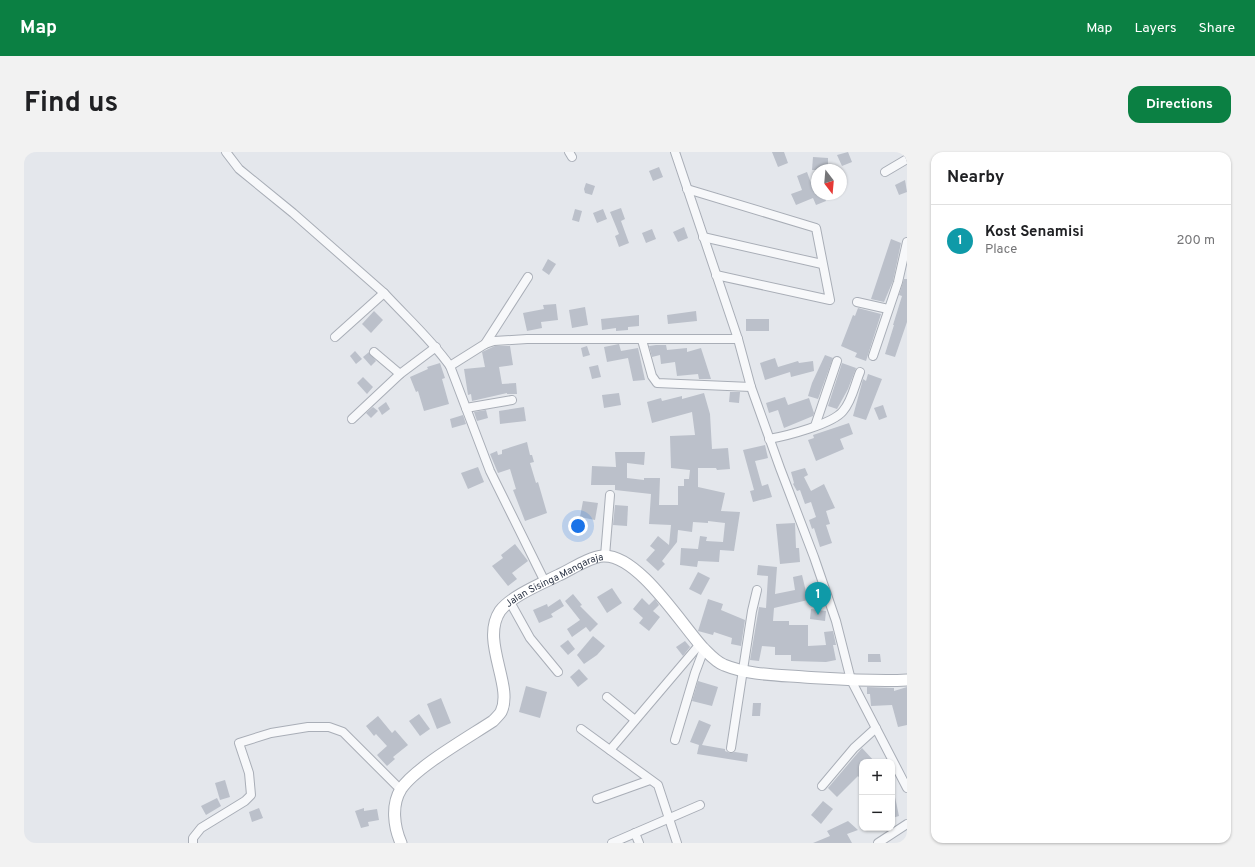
<!DOCTYPE html>
<meta charset="utf-8">
<style>
:root{--surface:#fff;--page:#f2f2f2;--text:#202124;--muted:#757577;--line:#e0e0e0;--accent:#0b8043}
body{margin:0;font-family:Overpass,sans-serif;background:var(--page);color:var(--text)}
.controls{position:absolute;right:12px;bottom:12px;display:grid;overflow:hidden;border-radius:8px;box-shadow:0 1px 3px #0004}
.controls button{width:36px;height:36px;display:grid;place-items:center;padding:0;border:0;border-bottom:1px solid var(--line);background:var(--surface);color:var(--text);font:20px sans-serif}
.compass{position:absolute;left:787px;top:12px;width:36px;height:36px;border-radius:50%;background:var(--surface);box-shadow:0 1px 3px #0004;rotate:164deg}
.you{position:absolute;left:554px;top:374px;width:14px;height:14px;margin:-10px;border:3px solid #fff;border-radius:50%;background:#1a73e8;box-shadow:0 0 0 6px #1a73e833}
.badge{display:grid;place-items:center;width:26px;height:26px;border-radius:50%;background:var(--accent);color:#fff;font-size:13px;font-weight:700}
.pin{position:absolute;translate:-50% -33px;filter:drop-shadow(0 1px 2px #0008)}
.pin::after{content:'';position:absolute;top:21px;width:14px;height:12px;background:inherit;clip-path:polygon(0 0,100% 0,50% 100%)}
.list{margin:0;padding:0;list-style:none}
h2{display:flex;justify-content:space-between;align-items:center;height:52px;margin:0;padding:0 16px;font-size:17px}
h2 small{font-size:13px;font-weight:400;color:var(--muted)}
.list li{display:grid;grid-template-columns:26px 1fr auto;gap:12px;align-items:center;box-sizing:border-box;height:72px;padding:0 16px;border-top:1px solid var(--line)}
.list b{display:block;font-size:15px;white-space:nowrap}
.list p{margin:0;font-size:13px;white-space:nowrap;color:var(--muted)}
.list em{font-size:13px;font-style:normal;color:var(--muted)}
.map{position:relative;flex:none;width:883px;height:691px;overflow:hidden;border-radius:12px}
header{display:flex;align-items:center;gap:24px;box-sizing:border-box;height:56px;padding:0 20px;background:var(--accent);color:#fff}
header strong{font-size:19px}
nav{display:flex;gap:22px;margin-inline-start:auto;font-size:14px}
.intro{display:flex;align-items:center;justify-content:space-between;box-sizing:border-box;height:96px;padding:0 24px}
h1{margin:0;font-size:28px}
.button{padding:10px 18px;border-radius:12px;background:var(--accent);color:#fff;font-size:14px;font-weight:700}
main{display:flex;gap:24px;padding:0 24px}
aside{flex:1;background:var(--surface);border-radius:12px;box-shadow:0 1px 3px #0004}
.map>svg:first-child{display:block}
.building{fill:#bbc0ca}
.lines{fill:none;stroke-linecap:round;stroke-linejoin:round}
.street-casing{stroke:#a9aeb7;stroke-width:10}
.secondary-casing{stroke:#a9aeb7;stroke-width:13}
.street{stroke:#f7f8fa;stroke-width:8}
.secondary{stroke:#fff;stroke-width:11}
.labels{text-anchor:middle;stroke-width:4;stroke-linejoin:round;paint-order:stroke}
.street-label{font-size:10px;fill:#2b3445;stroke:#f4f6f9}
</style>
<header>
<strong>Map</strong>
<nav><a>Map</a><a>Layers</a><a>Share</a></nav>
</header>
<div class="intro"><h1>Find us</h1><a class="button">Directions</a></div>
<main>
<div class="map">
<svg width="883" height="691" viewBox="0 0 883 691">
<rect width="100%" height="100%" fill="#e4e7ec"/>
<!-- building -->
<g class="building">
<path d="M748 0H760L764 11 754 15Z"/>
<path d="M824 0 828 10 818 14 813 3Z"/>
<path d="M789 5 804 6V18H788Z"/>
<path d="M635 15 639 25 629 29 625 19Z"/>
<path d="M783 20 791 42H799L802 49 792 53 789 46 772 53 767 42 778 38 773 24Z"/>
<path d="M881 28 883 40 875 43 871 33Z"/>
<path d="M562 31 571 34 568 43 561 41 560 37Z"/>
<path d="M597 56 601 67 597 69 605 91 595 95 591 84 595 82 586 60Z"/>
<path d="M551 57 558 59 555 70 548 68Z"/>
<path d="M579 57 583 67 573 71 569 61Z"/>
<path d="M660 75 664 86 654 90 649 80Z"/>
<path d="M628 77 632 87 622 91 618 81Z"/>
<path d="M867 87 877 91 869 129 860 150 847 147Z"/>
<path d="M524 107 532 112 525 123 518 118Z"/>
<path d="M880 127H883V170L871 205 861 202 870 173H869L878 144 875 143Z"/>
<path d="M532 152 534 168 517 170 518 176 503 179 499 161 520 157 519 153Z"/>
<path d="M561 155 564 173 548 176 545 158Z"/>
<path d="M834 156 857 162 842 209 831 205 833 201 817 194 829 163 831 164Z"/>
<path d="M350 159 359 168 347 181 338 172Z"/>
<path d="M672 159 673 169 644 172 643 163Z"/>
<path d="M615 163V174L604 175V178L592 179V176L578 178 577 167Z"/>
<rect x="722" y="167" width="23" height="12"/>
<path d="M595 192 597 199 614 196 621 228 609 229 604 206 583 210 580 195Z"/>
<path d="M632 193H642L643 198 663 196V200L677 196 687 227H675L674 222 653 224 651 210 637 212 636 203 628 205 625 194Z"/>
<path d="M471 194H486L489 213 475 215 478 232 492 231 493 242H483V241L448 249 447 242 444 243 440 217 461 215 458 200Z"/>
<path d="M563 194 566 203 559 205 557 196Z"/>
<path d="M331 199 338 207 332 212 326 204Z"/>
<path d="M345 200 352 209 347 214 339 205Z"/>
<path d="M801 203 809 206 794 247 784 244 788 231Z"/>
<path d="M751 206 754 215 774 209 775 211 789 209 790 219 767 225 766 220 741 228 736 211Z"/>
<path d="M416 211 421 226 418 227 425 252 400 259 394 239 392 240 386 225 404 217 403 215Z"/>
<path d="M818 211 832 216 824 237 813 257 804 254Z"/>
<path d="M574 213 577 225 568 227 565 215Z"/>
<path d="M844 222 858 227 842 268 829 264 839 227 842 229Z"/>
<path d="M339 225 349 235 343 242 333 231Z"/>
<path d="M706 240H716L715 251 705 250Z"/>
<path d="M595 241 597 253 580 256 578 243Z"/>
<path d="M680 241 686 262 688 297 704 296 706 317 693 318 692 316H674V335L701 341 697 359 716 360 710 399 696 398 695 410 674 409 673 415 656 413 657 396 674 397 676 384 683 385 682 389 699 390 701 371 684 369V371L669 370 668 380 654 378 653 390 638 409 641 412 634 419 622 408 631 398 626 394 634 384 645 393 647 373 625 372 627 342 591 338V333H567L568 314 592 315 591 300H621L620 313 603 311V326L620 328V326H636L635 353H654V334H660V327H665L666 318 647 316 646 284 671 283 668 260 628 271 623 250 637 246 638 249 658 244V247Z"/>
<path d="M761 245 764 253 785 246 790 261 789 264 760 276 754 258 745 261 742 251Z"/>
<path d="M362 250 366 257 358 263 354 256Z"/>
<path d="M859 253 863 265 855 268 850 256Z"/>
<path d="M349 255 354 259 347 266 342 261Z"/>
<path d="M500 255 502 269 476 272 475 259Z"/>
<path d="M462 258 464 266 453 269 450 260Z"/>
<path d="M439 263 442 272 428 276 426 267Z"/>
<path d="M825 271 829 282 816 287 820 297 792 309 784 288 790 286 789 283Z"/>
<path d="M503 290 506 303H508L510 310 506 311 512 331 514 330 523 361 501 369 489 338 492 337 486 317 474 321 466 302 473 299 474 303 478 302V298Z"/>
<path d="M741 293 744 306 731 309 738 334 744 332 748 345 729 350 726 339 730 338 719 298Z"/>
<path d="M454 315 460 330 444 337 437 321Z"/>
<path d="M781 316 784 323 780 325 787 339 800 332 811 356 802 359 806 372 802 373 808 391 796 395 790 376 788 377 785 368 792 365 787 350 781 352 776 338 773 339 769 332 770 331 767 320Z"/>
<path d="M559 349 574 351 571 368 556 365Z"/>
<path d="M591 353 604 354 603 374 589 373Z"/>
<path d="M771 371 772 396H775L776 410 756 412 752 372Z"/>
<path d="M491 392 504 409 488 421 493 427 484 434 468 414 479 406 477 403Z"/>
<path d="M734 413 753 415 751 442 771 438 769 425 778 423 784 448 750 456 749 469H765V473H784V494L802 493 800 480 809 479 812 493H809L812 508 802 510 767 509V503H751V495L738 494 735 509 726 508 735 455 742 456 744 424 733 423Z"/>
<path d="M674 420 686 426 677 443 665 437Z"/>
<path d="M588 436 598 451 583 461 573 445Z"/>
<path d="M549 442 558 453 556 454 574 472 566 480 562 475 548 485 543 477 556 468 541 449Z"/>
<path d="M618 446 625 453 631 447 635 453 629 459 636 465 625 479 615 471 619 466 609 457Z"/>
<path d="M536 447 540 454 527 462 529 465 515 471 509 458 523 452 524 455Z"/>
<path d="M684 447 699 452 697 458 721 468 717 494 707 492 708 486 690 480 689 483 674 479Z"/>
<path d="M787 457 802 459 801 469 786 467Z"/>
<path d="M569 484 581 494 573 503 560 512 553 503Z"/>
<path d="M544 488 551 497 544 503 536 494Z"/>
<path d="M661 489 666 495 659 504 652 495Z"/>
<path d="M844 502H856L857 510H844Z"/>
<path d="M555 517 564 527 554 535 546 525Z"/>
<path d="M674 529 694 535 688 554 668 549Z"/>
<path d="M502 534 523 540 516 566 495 560Z"/>
<path d="M843 535 870 536V539L883 535V573L874 575 868 553 847 554 846 542H843Z"/>
<path d="M417 546 427 571 413 577 403 552Z"/>
<path d="M729 551H737L736 564H728Z"/>
<path d="M395 562 406 577 396 584 385 569Z"/>
<path d="M354 564 368 581 371 578 384 593 369 605 371 607 363 614 353 603 363 594 352 582 350 584 342 574Z"/>
<path d="M675 568 687 573 678 593 701 597V599L706 601 711 600 724 602 723 610 673 602 675 593 666 590Z"/>
<path d="M838 596 851 610H838V629L834 624 813 645 804 636Z"/>
<path d="M201 628 206 645 196 648 191 631Z"/>
<path d="M868 645H871L875 664 868 666Z"/>
<path d="M193 646 197 654 182 663 177 654Z"/>
<path d="M799 649 809 657 797 672 787 663Z"/>
<path d="M235 656 239 666 228 670 225 660Z"/>
<path d="M340 656V659L353 657 355 668 344 670 345 674 337 676 331 659Z"/>
<path d="M824 669 834 678 823 682 828 691H789L806 684 803 679Z"/>
</g>
<g class="lines">
<defs>
<g id="street">
<path d="M202 0 215 17 269 61 360 141"/>
<path d="M545 0 548 5"/>
<path d="M651 0 714 187 727 235 756 316 790 405 812 469 827 528 883 636"/>
<path d="M861 20 883 7"/>
<path d="M663 37 792 76 806 148 692 123"/>
<path d="M679 85 798 112"/>
<path d="M833 150 864 157"/>
<path d="M311 185 360 141C382 165 407 187 426 214"/>
<path d="M618 188 628 224 633 231 727 235"/>
<path d="M461 192 504 125"/>
<path d="M350 200 376 222"/>
<path d="M849 204 874 130 883 90"/>
<path d="M442 256 488 248"/>
<path d="M328 267 376 222 412 195"/>
<path d="M791 274 813 209"/>
<path d="M745 287C762 284 809 272 819 259 828 249 831 232 836 220"/>
<path d="M581 404 586 343"/>
<path d="M521 430 466 319 426 214 461 192 470 189 503 187H714"/>
<path d="M486 450 506 486 534 520"/>
<path d="M583 545 611 568"/>
<path d="M557 577 634 633 653 691"/>
<path d="M651 588 671 521 680 497"/>
<path d="M707 596 728 459 733 438"/>
<path d="M586 598 676 492"/>
<path d="M798 634 830 596 852 576"/>
<path d="M573 647 626 628"/>
<path d="M611 681 615 691"/>
<path d="M169 691V686L177 676 221 649 227 643 225 621 215 591 247 581 284 575H305L319 580 377 638"/>
<path d="M588 691 676 653"/>
<path d="M854 691 883 672"/>
</g>
<g id="secondary">
<path id="s1" d="M377 691C370 675 367 653 377 637 392 615 445 585 469 569 472 566 475 563 477 560 490 534 456 489 476 459 487 444 519 431 535 423 548 417 565 405 579 404 614 402 657 472 679 496 685 502 692 510 700 513 724 523 754 523 780 525 814 527 849 530 883 528"/>
</g>
</defs>
<!-- street casing -->
<use href="#street" class="street-casing"/>
<!-- secondary casing -->
<use href="#secondary" class="secondary-casing"/>
<!-- street -->
<use href="#street" class="street"/>
<!-- secondary -->
<use href="#secondary" class="secondary"/>
</g>
<g class="labels">
<!-- street labels -->
<g class="street-label">
<text dy="4" stroke="none"><textPath href="#s1" startOffset="350">Jalan Sisinga Mangaraja</textPath></text>
</g>
</g>
</svg>
<div class="controls">
<button>+</button>
<button>−</button>
</div>
<svg class="compass" viewBox="-18 -18 36 36"><path d="M0-13l5 13h-10z" fill="#e53935"/><path d="M0 13l5-13h-10z" fill="#757577"/></svg>
<div class="you"></div>
<div class="pin badge" style="left:794px;top:463px;background:#0f9aa8">1</div>
</div>
<aside>
<h2>Nearby<small></small></h2>
<ul class="list">
<li><span class="badge" style="background:#0f9aa8">1</span><div><b>Kost Senamisi</b><p>Place</p></div><em>200 m</em></li>
</ul>
</aside>
</main>
